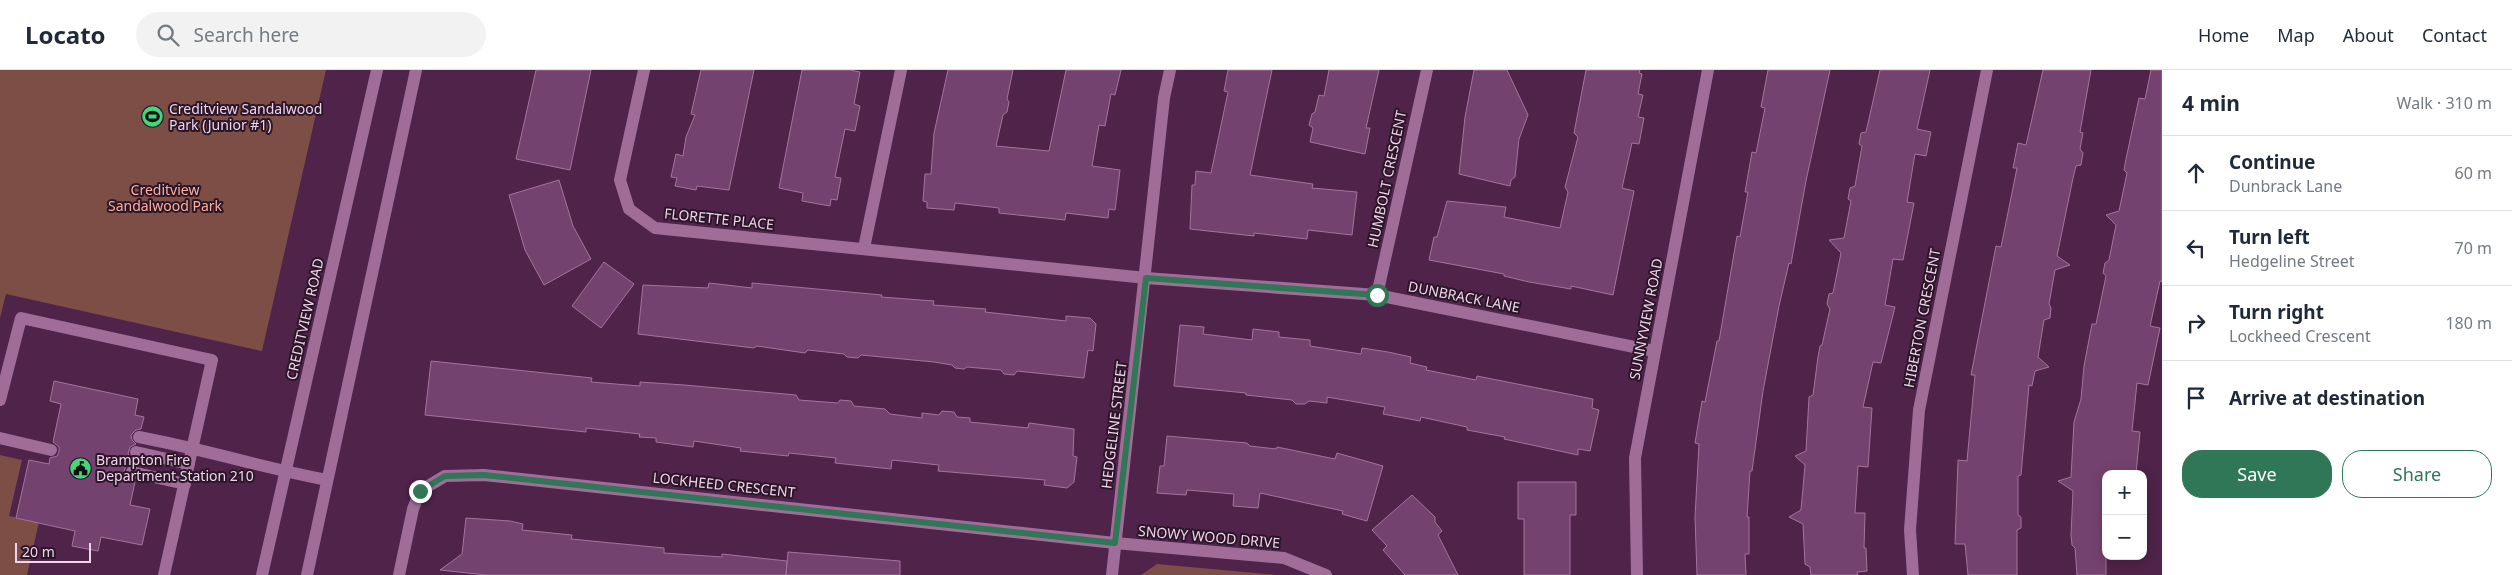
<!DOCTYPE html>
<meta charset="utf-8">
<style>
:root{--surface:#fff;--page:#f2f2f3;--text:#1f2937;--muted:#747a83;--line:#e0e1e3;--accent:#2f7756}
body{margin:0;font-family:"Noto Sans",sans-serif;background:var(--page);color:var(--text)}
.controls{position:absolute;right:15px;bottom:15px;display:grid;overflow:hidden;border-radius:10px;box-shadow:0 2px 12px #0003}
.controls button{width:45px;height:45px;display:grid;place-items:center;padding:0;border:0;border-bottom:1px solid var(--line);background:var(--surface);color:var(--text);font:25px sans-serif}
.scale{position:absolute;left:15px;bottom:12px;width:76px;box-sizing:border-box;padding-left:5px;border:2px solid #f0d4eb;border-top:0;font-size:14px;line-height:18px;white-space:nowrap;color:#f0d4eb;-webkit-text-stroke:4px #2a1627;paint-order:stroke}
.stop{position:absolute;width:15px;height:15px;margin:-11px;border:4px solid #2f7756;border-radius:50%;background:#fff}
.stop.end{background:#2f7756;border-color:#fff;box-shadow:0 1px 5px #0008}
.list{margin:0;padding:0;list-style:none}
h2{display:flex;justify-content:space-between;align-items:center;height:65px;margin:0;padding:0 20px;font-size:21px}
h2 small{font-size:16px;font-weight:400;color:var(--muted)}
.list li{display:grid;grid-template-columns:32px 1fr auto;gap:15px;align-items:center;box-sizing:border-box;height:75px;padding:0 20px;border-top:1px solid var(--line)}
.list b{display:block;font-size:19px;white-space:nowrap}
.list p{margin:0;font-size:16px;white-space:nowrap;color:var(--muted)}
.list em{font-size:16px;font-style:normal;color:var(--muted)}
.actions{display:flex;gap:10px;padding:15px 20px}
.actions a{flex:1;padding:11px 0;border:1px solid var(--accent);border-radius:20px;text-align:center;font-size:18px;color:var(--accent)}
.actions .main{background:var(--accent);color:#fff}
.icon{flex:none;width:28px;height:28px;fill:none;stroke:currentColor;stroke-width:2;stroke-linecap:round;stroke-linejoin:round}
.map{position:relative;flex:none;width:2162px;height:505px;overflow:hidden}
header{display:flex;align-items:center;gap:30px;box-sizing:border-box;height:70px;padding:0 25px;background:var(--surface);border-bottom:1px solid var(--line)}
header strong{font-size:24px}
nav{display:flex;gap:28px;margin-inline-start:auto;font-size:18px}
.search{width:350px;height:45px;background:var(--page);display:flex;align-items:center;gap:12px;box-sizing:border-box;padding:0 18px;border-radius:28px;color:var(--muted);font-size:19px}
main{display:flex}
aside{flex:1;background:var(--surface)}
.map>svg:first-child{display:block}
.green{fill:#7c4e45}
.building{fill:#74426e;stroke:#a6739f}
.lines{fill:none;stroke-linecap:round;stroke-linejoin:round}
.lane{stroke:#a06d99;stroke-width:12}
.street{stroke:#a06d99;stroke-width:12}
.secondary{stroke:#a06d99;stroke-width:12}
.route{stroke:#2f7756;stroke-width:6}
.labels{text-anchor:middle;stroke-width:4;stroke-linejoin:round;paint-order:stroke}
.poi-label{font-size:14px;fill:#f0d4eb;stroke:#2a1627;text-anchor:start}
.street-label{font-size:14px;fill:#f0d4eb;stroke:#2a1627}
.park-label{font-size:14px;fill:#ffaf9e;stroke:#2a1627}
</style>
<header>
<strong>Locato</strong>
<div class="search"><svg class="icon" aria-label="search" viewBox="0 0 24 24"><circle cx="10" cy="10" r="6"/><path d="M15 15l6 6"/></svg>Search here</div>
<nav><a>Home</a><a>Map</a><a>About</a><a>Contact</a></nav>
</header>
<main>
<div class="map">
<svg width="2162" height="505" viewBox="0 0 2162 505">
<rect width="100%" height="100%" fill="#4f234a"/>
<!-- green -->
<g class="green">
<path d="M0 0H326L262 281 6 224 0 248Z"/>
<path d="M0 385 22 390 9 446 39 452 27 505H0Z"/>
<path d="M1157 494 1278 505H1279H1141Z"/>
</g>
<!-- building -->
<g class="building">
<path d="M536 0H591L570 100 516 89Z"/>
<path d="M701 0H754L729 120 697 116 696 120 675 116 677 108 671 107 676 84 683 86 686 67 695 45 691 44Z"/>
<path d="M802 0H850L860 2 854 34 860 36 855 61 845 59 835 107 841 108 837 130 831 129 830 136 802 131 803 123 779 118Z"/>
<path d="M948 0H1013L1007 29 1009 32 1007 42 1003 45 996 76 1049 81 1066 0H1121L1115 25 1111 24 1105 56 1099 55 1092 96 1120 100 1115 140 1109 139 1108 148 1066 143 1065 150 999 143V138L955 133 954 140 927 138V132L923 131 925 104H931L934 63Z"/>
<path d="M1228 0H1272L1250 105 1313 114 1312 118 1357 122 1352 165 1308 160 1307 169 1254 163V166L1190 159 1192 115H1195L1196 101 1211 103 1228 22 1224 21Z"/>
<path d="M1329 0H1379L1366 58H1370L1365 84 1310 72 1313 58 1309 55 1312 44 1315 42 1319 25 1324 26Z"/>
<path d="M1474 0H1507L1528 45 1519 69 1515 107 1511 110 1510 116 1459 104 1465 47Z"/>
<path d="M1586 0H1640L1639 3 1642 4 1638 24 1643 25 1638 47 1644 48 1639 74 1632 73 1622 118 1634 121 1613 225 1571 216V219L1529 212 1504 206V204L1429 190 1434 167H1437L1447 131 1506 137 1504 147 1560 158 1568 122 1565 117 1578 67 1574 63Z"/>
<path d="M1768 0H1830L1806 111 1791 194 1789 193 1779 236 1763 321 1752 401H1750L1747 447H1749V484H1745L1746 505H1697L1695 447 1699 374 1695 373 1702 331 1705 332 1717 271H1719L1737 166 1740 167 1748 122H1745L1752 82 1756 83 1765 38 1761 37Z"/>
<path d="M1880 0H1930L1917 59 1931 62 1926 86 1915 84 1907 132 1914 133 1903 190 1893 189 1885 235 1895 237 1881 293 1873 292 1863 337 1872 338 1868 397 1858 396 1855 443H1865L1864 478H1866L1867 501 1857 502 1858 505H1811L1810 497 1805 494 1803 454 1789 447 1801 440 1805 395 1795 386 1806 381 1809 327 1813 325 1818 287 1820 276 1822 275 1830 239 1827 234 1829 224 1833 223 1841 183 1829 170 1844 168 1851 131 1848 129 1850 118 1855 116 1862 76 1859 74 1861 63 1866 62Z"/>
<path d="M2043 0H2091L2080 62 2083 63 2080 79 2083 83 2081 95 2076 96 2073 108 2057 186 2070 195 2055 200 2049 234 2051 238 2050 248 2044 250 2038 287 2049 297 2035 301 2032 316 2029 315 2021 405 2018 406V445L2021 447V458L2017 460V505H1968L1965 474H1955L1958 390 1967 391 1975 305H1971L1996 176 2001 177 2017 98H2013L2018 73 2026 75Z"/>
<path d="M2151 0H2162V212L2160 211 2150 256 2160 258 2148 315 2137 313 2132 361 2140 362 2136 404H2106V505H2077L2075 478 2072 475 2071 465 2073 421 2058 411 2071 407 2074 352 2081 329 2084 296 2092 254H2096L2106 206 2103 203 2105 193 2109 190 2116 155 2106 145 2119 141 2127 103 2124 100 2126 89 2139 28 2145 29Z"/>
<path d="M559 110 573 156 591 189 544 215 525 180 509 125Z"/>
<path d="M604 192 634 214 601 258 572 236Z"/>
<path d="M709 213 752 218V213L882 225 881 227 934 231 933 235 986 239 985 242 1066 251V246L1090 248 1096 254 1093 281 1088 280 1084 308 1017 301 1014 305 1004 304 1001 300 967 297 964 299 955 298 952 295 934 292 861 285 858 288 847 287 844 284 808 280 805 283 757 276 754 278 638 264 643 215 708 218Z"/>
<path d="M1180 255 1204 257 1203 264 1252 270 1253 259 1279 262V267L1310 270V276L1361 284 1362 278 1388 282 1411 287 1410 293 1427 297 1426 300 1476 310 1477 306 1593 329 1592 338 1599 340 1590 381 1578 379V385L1504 369 1505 367 1467 360V357L1421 347 1420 351 1383 344 1385 337 1327 327V333L1309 331 1305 334H1296L1292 330 1246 325V323L1174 316Z"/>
<path d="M431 291 592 308 591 312 640 316V312L684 315 785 324 796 325 799 330 838 333 840 330 851 331 854 336 885 339 890 344 922 348V343L939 345 942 341 954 342 957 347 970 348V352L1028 358 1029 353 1074 359 1073 386 1077 387 1074 412 1067 418 1044 415 1045 410 938 401 939 395 892 390 891 399 835 393 836 388 789 383 788 386 740 381 741 378 694 371 693 377 656 372V368L639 367 640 364 586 358V362L425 345Z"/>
<path d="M54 311 138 329 135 345 144 347 141 359 136 360 131 365 132 370 136 374 130 377 128 384 134 390 133 394 126 396 124 401 126 408 135 412 130 435 150 439 142 475 101 467 98 481 72 476 75 461 16 448 29 390 49 394 50 388 57 386 59 382V377L53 372 61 334 50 331Z"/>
<path d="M1167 366 1247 373 1250 376 1276 379 1277 377 1335 389 1337 383 1383 396 1367 451 1342 444 1343 441 1260 423 1258 438 1233 436 1234 424 1187 420 1186 425 1157 423 1160 396H1164Z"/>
<path d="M1518 412H1576V445H1570V505H1524V449H1518Z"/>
<path d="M1412 425 1435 447V452L1442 461 1438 465 1458 505H1405L1383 480 1387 476 1372 460Z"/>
<path d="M466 448 510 451 523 454 522 460 572 465 571 469 664 478V483L722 487V484L787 491 786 505H486L440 500 462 484Z"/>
<path d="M788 482 900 491V505H786Z"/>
</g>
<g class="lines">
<!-- lane -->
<g class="lane">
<path d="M0 330 21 248 212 290 164 505"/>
<path d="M139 367C203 379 264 398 327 410"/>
<path d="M0 368 51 380"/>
<path d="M136 382 189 394"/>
<path d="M132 402 185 414"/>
</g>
<!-- street -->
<g class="street">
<path d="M644 0 620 110 629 139 655 158 1146 208 1377 225 1654 281"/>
<path d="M864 178 901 0"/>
<path d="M1377 225 1427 0"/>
<path d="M399 505 413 439 420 421 445 406 484 405 1115 473 1284 488 1326 505"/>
<path d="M1112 505 1164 28 1170 0"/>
<path d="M1637 505 1635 388 1708 0"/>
<path d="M1913 505 1910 460 1919 340 1987 0"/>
</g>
<!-- secondary -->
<g class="secondary">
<path d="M262 505 377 0"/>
<path d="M307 505 416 0"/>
</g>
</g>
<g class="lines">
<!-- route -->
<path class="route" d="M420 421 445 406 484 405 1115 473 1146 208 1377 225"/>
</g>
<!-- icons -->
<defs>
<symbol id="stadium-disc" viewBox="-11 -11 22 22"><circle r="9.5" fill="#43d77b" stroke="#2a1627"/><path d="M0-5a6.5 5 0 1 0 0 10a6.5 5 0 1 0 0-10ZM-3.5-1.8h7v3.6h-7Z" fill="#111"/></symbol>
<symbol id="civic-disc" viewBox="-11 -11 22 22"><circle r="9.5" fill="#43d77b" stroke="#2a1627"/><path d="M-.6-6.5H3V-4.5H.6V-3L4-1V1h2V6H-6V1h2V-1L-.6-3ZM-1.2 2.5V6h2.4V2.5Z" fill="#111"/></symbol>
</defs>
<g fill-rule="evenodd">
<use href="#stadium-disc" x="140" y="34" width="25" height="25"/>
<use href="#civic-disc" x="68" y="386" width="25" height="25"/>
</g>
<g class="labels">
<!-- poi labels -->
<g class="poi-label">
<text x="169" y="44">Creditview Sandalwood<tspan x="169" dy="16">Park (Junior #1)</tspan></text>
<text x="96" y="395">Brampton Fire<tspan x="96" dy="16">Department Station 210</tspan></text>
</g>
<!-- street labels -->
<g class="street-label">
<text transform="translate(1387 109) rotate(-78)" y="5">HUMBOLT CRESCENT</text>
<text transform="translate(719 149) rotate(6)" y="5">FLORETTE PLACE</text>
<text transform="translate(1464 227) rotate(11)" y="5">DUNBRACK LANE</text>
<text transform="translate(1922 248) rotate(-79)" y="5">HIBERTON CRESCENT</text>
<text transform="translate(305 249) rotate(-77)" y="5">CREDITVIEW ROAD</text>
<text transform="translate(1646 249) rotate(-79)" y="5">SUNNYVIEW ROAD</text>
<text transform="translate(1114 355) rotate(-83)" y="5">HEDGELINE STREET</text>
<text transform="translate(724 415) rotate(6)" y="5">LOCKHEED CRESCENT</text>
<text transform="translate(1209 467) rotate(5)" y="5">SNOWY WOOD DRIVE</text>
</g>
<!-- park labels -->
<g class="park-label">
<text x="165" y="125">Creditview<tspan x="165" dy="16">Sandalwood Park</tspan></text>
</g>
</g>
</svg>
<div class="controls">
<button>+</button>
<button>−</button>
</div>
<div class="scale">20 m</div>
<div class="stop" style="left:1377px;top:225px"></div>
<div class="stop end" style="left:420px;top:421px"></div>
</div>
<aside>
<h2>4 min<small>Walk · 310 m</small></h2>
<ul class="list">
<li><svg class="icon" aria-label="ahead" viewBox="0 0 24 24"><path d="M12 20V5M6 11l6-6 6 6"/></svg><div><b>Continue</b><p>Dunbrack Lane</p></div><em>60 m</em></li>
<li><svg class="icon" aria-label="left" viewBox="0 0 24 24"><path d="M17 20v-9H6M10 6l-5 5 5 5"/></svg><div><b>Turn left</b><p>Hedgeline Street</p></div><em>70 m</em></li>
<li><svg class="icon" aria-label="right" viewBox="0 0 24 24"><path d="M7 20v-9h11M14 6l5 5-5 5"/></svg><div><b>Turn right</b><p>Lockheed Crescent</p></div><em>180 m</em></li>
<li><svg class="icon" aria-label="arrive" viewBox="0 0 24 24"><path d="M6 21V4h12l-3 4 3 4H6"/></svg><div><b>Arrive at destination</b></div></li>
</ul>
<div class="actions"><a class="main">Save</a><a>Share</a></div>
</aside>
</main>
